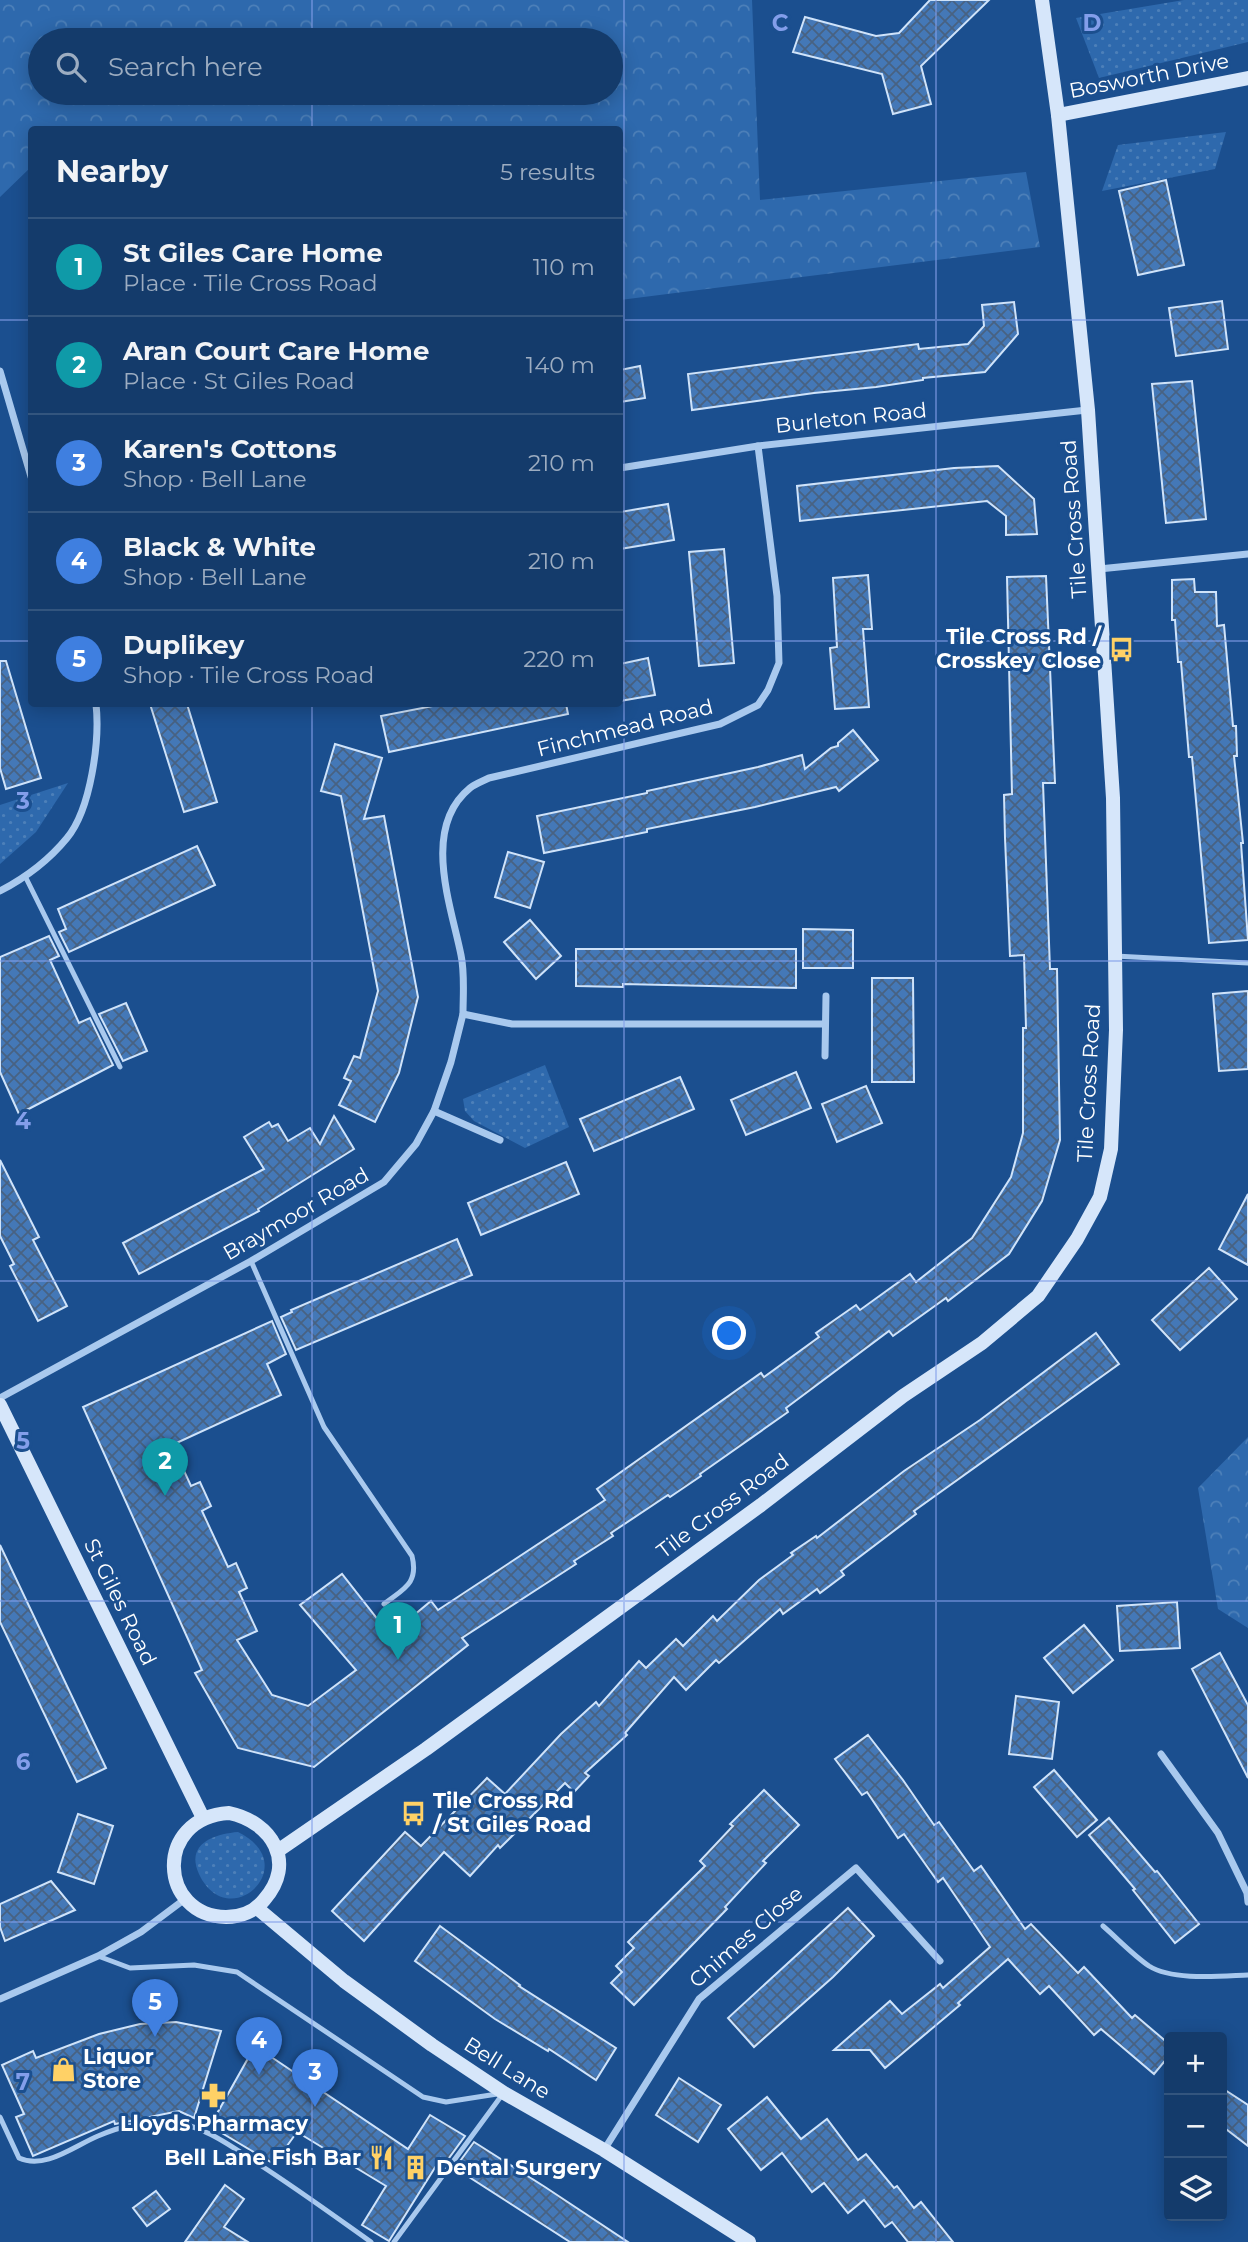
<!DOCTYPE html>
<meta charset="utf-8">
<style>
:root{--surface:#143b6b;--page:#214673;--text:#f1f3f6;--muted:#9dadc1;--line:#33557e;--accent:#ffd166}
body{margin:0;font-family:Montserrat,sans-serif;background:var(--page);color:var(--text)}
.controls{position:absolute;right:21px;bottom:21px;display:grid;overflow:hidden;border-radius:7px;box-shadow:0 4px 18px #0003}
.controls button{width:63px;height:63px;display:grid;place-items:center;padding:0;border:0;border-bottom:2px solid var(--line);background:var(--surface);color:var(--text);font:35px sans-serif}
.you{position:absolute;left:730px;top:1334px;width:24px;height:24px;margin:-18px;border:5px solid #fff;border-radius:50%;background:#1a73e8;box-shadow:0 0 0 10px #1a73e833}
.badge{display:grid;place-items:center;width:46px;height:46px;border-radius:50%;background:var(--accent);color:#fff;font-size:23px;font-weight:700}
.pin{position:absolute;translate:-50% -58px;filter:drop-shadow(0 2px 4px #0008)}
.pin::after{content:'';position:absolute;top:37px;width:24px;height:21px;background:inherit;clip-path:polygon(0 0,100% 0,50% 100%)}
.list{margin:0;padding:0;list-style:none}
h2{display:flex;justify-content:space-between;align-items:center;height:91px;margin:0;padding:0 28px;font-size:30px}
h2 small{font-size:23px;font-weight:400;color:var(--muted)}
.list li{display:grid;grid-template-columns:46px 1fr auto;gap:21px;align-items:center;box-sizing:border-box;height:98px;padding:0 28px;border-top:2px solid var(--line)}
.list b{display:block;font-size:26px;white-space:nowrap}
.list p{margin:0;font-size:23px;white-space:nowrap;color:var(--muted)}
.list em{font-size:23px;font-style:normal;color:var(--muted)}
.icon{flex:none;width:38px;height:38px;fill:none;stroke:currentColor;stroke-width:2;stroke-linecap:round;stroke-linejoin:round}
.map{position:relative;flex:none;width:1248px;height:2242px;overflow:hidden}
.search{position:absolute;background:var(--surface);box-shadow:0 4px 18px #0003;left:28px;top:28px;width:595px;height:77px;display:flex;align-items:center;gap:18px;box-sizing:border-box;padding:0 24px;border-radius:38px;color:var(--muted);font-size:26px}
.panel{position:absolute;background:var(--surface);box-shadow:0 4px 18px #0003;left:28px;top:126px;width:595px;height:581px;border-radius:7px}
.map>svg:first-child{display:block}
.grass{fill:url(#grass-dots)}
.park{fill:url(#park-crowns);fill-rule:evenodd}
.building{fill:url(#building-cross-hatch);stroke:#cfe3fa;stroke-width:2}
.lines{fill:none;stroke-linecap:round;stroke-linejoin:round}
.lane{stroke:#a9c9ee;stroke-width:5}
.street{stroke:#a9c9ee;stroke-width:7}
.secondary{stroke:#d6e6fa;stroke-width:14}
.grid{fill:none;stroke:#839eea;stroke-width:2;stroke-opacity:0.55}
.labels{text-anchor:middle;stroke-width:6;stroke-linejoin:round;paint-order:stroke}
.street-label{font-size:21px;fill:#fff;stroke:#1b4f8f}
.poi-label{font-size:21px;font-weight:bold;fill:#fff;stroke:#1b4f8f;text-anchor:start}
.grid-label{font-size:23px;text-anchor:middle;font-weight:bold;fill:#839eea;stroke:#1b4f8f;stroke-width:6;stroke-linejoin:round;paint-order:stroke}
</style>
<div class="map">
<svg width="1248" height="2242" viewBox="0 0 1248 2242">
<defs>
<pattern id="grass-dots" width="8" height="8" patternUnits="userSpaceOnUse" patternTransform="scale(1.75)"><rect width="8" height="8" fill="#2e69ad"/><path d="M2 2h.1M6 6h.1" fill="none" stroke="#4d80b9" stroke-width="1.8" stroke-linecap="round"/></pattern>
<pattern id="park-crowns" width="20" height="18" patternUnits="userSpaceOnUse" patternTransform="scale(1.75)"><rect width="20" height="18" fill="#2e69ad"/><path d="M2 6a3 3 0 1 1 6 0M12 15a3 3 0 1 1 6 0" fill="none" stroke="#4d80b9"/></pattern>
<pattern id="building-cross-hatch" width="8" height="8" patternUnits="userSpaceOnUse" patternTransform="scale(1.75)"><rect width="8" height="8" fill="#4478b7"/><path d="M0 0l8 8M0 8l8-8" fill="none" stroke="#486282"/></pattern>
</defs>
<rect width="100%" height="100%" fill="#1b4f8f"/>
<!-- grass -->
<g class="grass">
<path d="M1184 0H1248V42L1099 78 1076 18Z"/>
<path d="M1226 132 1215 169 1102 191 1118 145Z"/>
<path d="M68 783 36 832 0 864V805Z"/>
<path d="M545 1065 569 1127 525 1148 474 1121 465 1111 463 1099Z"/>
<path d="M238 1832C305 1865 228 1936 199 1874 185 1844 214 1834 238 1832Z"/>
</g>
<!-- park -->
<g class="park">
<path d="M0 0H752L760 200 1026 172 1040 247 620 300V130H32L31 167 0 197ZM40 40H611V93H40Z"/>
<path d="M1248 1437V1628L1218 1609 1198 1488Z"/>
</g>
<!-- building -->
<g class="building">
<path d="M930 0H989L921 66 931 104 893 114 882 74 793 52 805 17 876 36 899 33Z"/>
<path d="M1166 180 1184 265 1138 275 1119 191Z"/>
<path d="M1222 301 1228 349 1176 356 1169 308Z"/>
<path d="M1014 302 1018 334 985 372 923 378V380L876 387 814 393 692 410 688 374 918 344 919 349 968 344 984 326 982 305Z"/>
<path d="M640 366 645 398 620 402V370Z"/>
<path d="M1192 381 1206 519 1166 523 1152 384Z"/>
<path d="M998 466 1034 499 1037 534 1006 535V516L987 501 800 521 797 486 954 468Z"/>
<path d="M668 504 674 540 620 549V512Z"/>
<path d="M724 549 734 663 699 666 689 552Z"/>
<path d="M868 575 872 629H863L869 707 835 709 830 648 837 647 833 578Z"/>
<path d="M1046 576 1055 783H1043L1050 969H1057L1060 1140 1042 1201 1009 1254 948 1301 946 1298 893 1336 889 1331 786 1408 788 1412 700 1474 701 1476 670 1497 668 1495 611 1533 613 1536 574 1561 576 1564 462 1638 468 1645 314 1767 238 1748 195 1673 202 1670 83 1407 272 1321 286 1354 267 1364 281 1395 172 1445 191 1486 200 1482 211 1506 202 1511 228 1567 236 1563 247 1588 239 1592 257 1631 237 1640 272 1695 308 1706 356 1670 300 1605 342 1574 390 1635 431 1601 438 1610 605 1500 597 1489 761 1373 764 1377 819 1337 816 1333 856 1305 860 1310 910 1274 916 1282 972 1238 1011 1177 1023 1133V1028H1026L1024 955 1010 956 1005 838 1004 795 1012 794 1007 577Z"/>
<path d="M1194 579 1195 592H1216L1217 626 1224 625 1233 726H1236L1237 756H1234L1243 843H1241L1248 940 1209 943 1192 757H1189L1181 662H1178L1175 620H1172V580Z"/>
<path d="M648 658 655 695 620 701V664Z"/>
<path d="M0 661H6L41 778 6 789 0 768Z"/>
<path d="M150 704H187L217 802 184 812Z"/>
<path d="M443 704H566L568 714 389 752 381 716Z"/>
<path d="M853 730 878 760 839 791 836 787 755 807 647 829V832L544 853 537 816 647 793V791L758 767 802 755 805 769 831 748 838 746V743Z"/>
<path d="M335 744 382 758 364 819 384 816 418 997 399 1073 375 1122 339 1105 351 1081 344 1078 354 1056 360 1058 378 991 341 796 321 791Z"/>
<path d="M197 846 215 885 69 952 59 932 66 929 58 909Z"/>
<path d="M508 852 544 862 530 908 495 897Z"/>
<path d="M530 920 561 956 536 979 504 942Z"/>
<path d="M803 929 853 930V968H803Z"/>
<path d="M49 936 59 956 50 960 79 1023 90 1018 113 1065 19 1114 0 1072V957Z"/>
<path d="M576 949H796V988L623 984V987L576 986Z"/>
<path d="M872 978H913L914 1082H872Z"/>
<path d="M1248 991V1069L1219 1071 1213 994Z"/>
<path d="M126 1003 147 1051 123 1061 99 1014Z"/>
<path d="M796 1072 811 1108 746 1135 731 1100Z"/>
<path d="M680 1077 694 1109 594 1151 580 1119Z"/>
<path d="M866 1086 882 1123 837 1142 822 1104Z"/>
<path d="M334 1116 354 1149 258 1209 259 1211 139 1274 123 1243 264 1169 244 1137 269 1122 272 1127 278 1124 288 1141 310 1128 320 1144Z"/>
<path d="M0 1160 39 1237 33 1240 67 1306 38 1321 10 1266 14 1264 0 1236Z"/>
<path d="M566 1162 579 1194 481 1235 468 1203Z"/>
<path d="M1248 1194V1265L1219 1249Z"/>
<path d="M457 1239 472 1275 296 1350 281 1317 292 1312 291 1310Z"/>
<path d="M1209 1268 1237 1299 1180 1350 1152 1320Z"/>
<path d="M1096 1333 1119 1364 914 1511 916 1514 841 1571 844 1575 820 1593 817 1589 783 1614 780 1609 719 1663 716 1660 686 1690 674 1677 625 1733 627 1735 585 1773 589 1776 574 1792 565 1783 500 1848 498 1845 470 1876 444 1852 364 1941 332 1911 405 1832 421 1846 487 1778 505 1794 561 1734 596 1702 599 1706 639 1661 646 1668 676 1639 683 1646 713 1616 717 1621 759 1580 793 1555 791 1553 816 1536 817 1538 904 1471 980 1420Z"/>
<path d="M0 1545 106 1768 77 1782 0 1622Z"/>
<path d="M1177 1602 1180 1648 1120 1651 1117 1606Z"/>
<path d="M1084 1625 1113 1660 1073 1693 1044 1658Z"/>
<path d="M1220 1653 1248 1705V1778L1192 1669Z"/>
<path d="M1016 1696 1059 1702 1052 1759 1009 1754Z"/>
<path d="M868 1735 903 1780 934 1825 939 1822 974 1871 981 1866 1025 1929 1031 1924 1078 1973 1084 1967 1132 2018 1135 2015 1169 2044V2056L1154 2074 1101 2029 1094 2035 1049 1986 1040 1994 1008 1959 958 2003 960 2005 885 2068 870 2050H834L890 2001 902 2014 940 1984 943 1988 990 1947 943 1878 938 1882 904 1834 898 1838 867 1792 862 1795 835 1759Z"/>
<path d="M1054 1770 1097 1820 1077 1837 1034 1787Z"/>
<path d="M764 1790 799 1825 763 1861 766 1863 725 1907 727 1909 634 2005 611 1983 622 1972 616 1966 634 1948 628 1942 705 1866 700 1861 733 1826 730 1824Z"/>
<path d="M78 1814 113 1826 94 1884 58 1872Z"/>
<path d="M1109 1818 1155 1872 1157 1871 1199 1924 1175 1943 1133 1890 1135 1889 1089 1835Z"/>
<path d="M51 1881 75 1910 5 1941 0 1927V1904Z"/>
<path d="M848 1908 874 1936 833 1977 754 2047 728 2018Z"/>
<path d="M440 1926 520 1985 519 1986 616 2048 596 2080 549 2049 548 2051 495 2019 415 1961Z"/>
<path d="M176 2022 221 2031 194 2118 179 2111 115 2124 114 2121 33 2156 16 2117 24 2114 2 2065 33 2051 36 2058 99 2034 140 2024Z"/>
<path d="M255 2046 408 2149 430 2115 465 2136 446 2162 441 2158 389 2241 362 2225 386 2186 297 2132 274 2164 210 2126Z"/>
<path d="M679 2078 721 2105 698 2142 656 2115Z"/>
<path d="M1222 2088 1248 2105V2146L1222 2126Z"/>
<path d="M767 2097 801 2139 827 2119 858 2160 866 2154 894 2188 897 2186 914 2208 921 2202 953 2242H908L892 2222 885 2227 864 2200 848 2213 824 2183 812 2192 782 2153 761 2170 728 2129Z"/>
<path d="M474 2142 545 2187 628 2242H570L455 2168Z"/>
<path d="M225 2185 244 2199 224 2227 248 2242H185Z"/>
<path d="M156 2191 170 2209 147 2226 133 2208Z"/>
</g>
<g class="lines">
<!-- lane -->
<g class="lane">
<path d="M26 878 120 1067"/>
<path d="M1115 956 1248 963"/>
<path d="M251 1261 324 1427 412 1556C419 1584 403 1589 384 1604"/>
<path d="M1103 1926C1118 1939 1133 1955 1149 1966 1173 1981 1221 1976 1248 1975"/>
<path d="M98 1956 130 1968 194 1965 237 1972 423 2097 446 2102 497 2094"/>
<path d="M0 2117 19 2158C45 2170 74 2146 98 2136 119 2127 148 2119 171 2122 203 2125 231 2146 257 2163 296 2188 333 2215 371 2242"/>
<path d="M394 2242 502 2095"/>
</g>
<!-- street -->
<g class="street">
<path d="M0 371 32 480"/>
<path d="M620 468 758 446 1087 410"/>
<path d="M1099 569 1248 554"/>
<path d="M0 891C25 878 49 860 67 838 91 809 100 740 96 704"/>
<path d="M463 1014C463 995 465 974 461 955 451 905 421 828 470 788 475 784 483 781 489 778L720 724 758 705 768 690 779 663 777 596 758 446"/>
<path d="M825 1056 826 996"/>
<path d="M434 1111 500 1140"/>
<path d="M0 1398 251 1261 384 1182 416 1144 434 1111 451 1062 463 1014 512 1024H824"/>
<path d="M1161 1754 1218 1833 1247 1893 1248 1902"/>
<path d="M0 1999 98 1956 141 1932 185 1899"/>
<path d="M604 2150 699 1999 856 1868 940 1961"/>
</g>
<!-- secondary -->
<g class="secondary">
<path d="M1058 115 1248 78"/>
<path d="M0 1405 203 1818"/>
<path d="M229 1813C272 1822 297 1863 264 1900 255 1911 241 1917 226 1917 159 1916 153 1818 229 1813Z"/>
<path d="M279 1850 426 1749 761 1505 903 1396 982 1343 1038 1296 1077 1239 1100 1197 1111 1149 1116 1030 1113 798 1088 410 1058 115 1042 0"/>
<path d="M257 1908 344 1981 432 2045 504 2093 604 2150 749 2242"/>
</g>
</g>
<!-- grid -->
<path class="grid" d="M312 0V40M624 0V2242M936 0V2242M312 93V130M0 320H32M620 320H1248M0 641H32M620 641H1248M312 704V2242M0 961H1248M0 1281H1248M0 1601H1248M0 1922H1248"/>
<!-- icons -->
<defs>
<symbol id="bus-bare" viewBox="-9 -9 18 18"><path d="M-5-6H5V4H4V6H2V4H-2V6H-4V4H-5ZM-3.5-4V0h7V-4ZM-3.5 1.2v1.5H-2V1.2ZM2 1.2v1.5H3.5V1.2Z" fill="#ffd166" stroke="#1b4f8f" stroke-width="2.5" paint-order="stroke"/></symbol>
<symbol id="shop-bare" viewBox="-9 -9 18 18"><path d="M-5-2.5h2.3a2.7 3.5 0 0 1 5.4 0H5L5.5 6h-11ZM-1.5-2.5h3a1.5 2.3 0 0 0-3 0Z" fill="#ffd166" stroke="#1b4f8f" stroke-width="2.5" paint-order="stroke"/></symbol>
<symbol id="pharmacy-bare" viewBox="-9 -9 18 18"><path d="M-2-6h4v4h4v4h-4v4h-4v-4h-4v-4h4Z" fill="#ffd166" stroke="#1b4f8f" stroke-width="2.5" paint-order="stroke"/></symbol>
<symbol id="restaurant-bare" viewBox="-9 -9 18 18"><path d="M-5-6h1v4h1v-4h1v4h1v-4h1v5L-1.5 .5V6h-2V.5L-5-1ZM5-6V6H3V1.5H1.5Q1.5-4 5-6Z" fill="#ffd166" stroke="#1b4f8f" stroke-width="2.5" paint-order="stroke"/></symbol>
<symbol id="building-bare" viewBox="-9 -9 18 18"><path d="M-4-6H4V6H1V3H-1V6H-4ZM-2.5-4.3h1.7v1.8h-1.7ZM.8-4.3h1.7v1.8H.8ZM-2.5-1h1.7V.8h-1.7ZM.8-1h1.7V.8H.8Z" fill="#ffd166" stroke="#1b4f8f" stroke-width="2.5" paint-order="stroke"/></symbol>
</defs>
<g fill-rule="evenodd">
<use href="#bus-bare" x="1104" y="632" width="35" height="35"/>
<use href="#bus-bare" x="396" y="1796" width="35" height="35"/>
<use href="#shop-bare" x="46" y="2052" width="35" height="35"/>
<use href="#pharmacy-bare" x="196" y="2078" width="35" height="35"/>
<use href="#restaurant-bare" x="364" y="2140" width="35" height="35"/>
<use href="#building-bare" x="398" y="2150" width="35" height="35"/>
</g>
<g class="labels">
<!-- street labels -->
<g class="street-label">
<text transform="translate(1149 76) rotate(-11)" y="7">Bosworth Drive</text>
<text transform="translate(851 418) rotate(-6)" y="7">Burleton Road</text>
<text transform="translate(1074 519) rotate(-94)" y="7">Tile Cross Road</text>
<text transform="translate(625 728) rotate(-14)" y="7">Finchmead Road</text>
<text transform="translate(1089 1083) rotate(-87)" y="7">Tile Cross Road</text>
<text transform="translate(296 1214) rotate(-30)" y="7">Braymoor Road</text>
<text transform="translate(723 1506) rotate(-37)" y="7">Tile Cross Road</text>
<text transform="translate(120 1602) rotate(64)" y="7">St Giles Road</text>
<text transform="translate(746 1937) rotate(-41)" y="7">Chimes Close</text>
<text transform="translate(507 2068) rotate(32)" y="7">Bell Lane</text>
</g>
<!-- poi labels -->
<g class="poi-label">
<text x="1101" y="644" text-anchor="end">Tile Cross Rd /<tspan x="1101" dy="24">Crosskey Close</tspan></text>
<text x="433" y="1808">Tile Cross Rd<tspan x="433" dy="24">/ St Giles Road</tspan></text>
<text x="83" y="2064">Liquor<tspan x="83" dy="24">Store</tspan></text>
<text x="214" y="2131" text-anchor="middle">Lloyds Pharmacy</text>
<text x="361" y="2165" text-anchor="end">Bell Lane Fish Bar</text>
<text x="436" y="2175">Dental Surgery</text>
</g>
</g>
<g class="grid-label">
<text x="780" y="31">C</text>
<text x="1092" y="31">D</text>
<text x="23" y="809">3</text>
<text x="23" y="1129">4</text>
<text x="23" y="1449">5</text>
<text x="23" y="1770">6</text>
<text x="23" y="2090">7</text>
</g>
</svg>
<div class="controls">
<button>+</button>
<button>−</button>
<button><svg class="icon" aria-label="layers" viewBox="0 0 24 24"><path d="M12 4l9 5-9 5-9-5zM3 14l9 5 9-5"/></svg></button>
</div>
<div class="you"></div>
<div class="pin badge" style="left:398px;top:1660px;background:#0f9aa8">1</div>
<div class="pin badge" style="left:165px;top:1496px;background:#0f9aa8">2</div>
<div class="pin badge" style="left:315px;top:2107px;background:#3f7fe0">3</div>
<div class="pin badge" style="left:259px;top:2075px;background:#3f7fe0">4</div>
<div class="pin badge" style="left:155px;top:2037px;background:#3f7fe0">5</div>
<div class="search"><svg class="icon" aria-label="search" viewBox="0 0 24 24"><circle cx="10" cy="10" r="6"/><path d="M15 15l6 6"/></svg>Search here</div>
<section class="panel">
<h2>Nearby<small>5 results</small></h2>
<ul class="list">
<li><span class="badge" style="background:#0f9aa8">1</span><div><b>St Giles Care Home</b><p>Place · Tile Cross Road</p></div><em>110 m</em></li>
<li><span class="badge" style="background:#0f9aa8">2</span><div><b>Aran Court Care Home</b><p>Place · St Giles Road</p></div><em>140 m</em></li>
<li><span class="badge" style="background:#3f7fe0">3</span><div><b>Karen's Cottons</b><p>Shop · Bell Lane</p></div><em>210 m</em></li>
<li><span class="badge" style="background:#3f7fe0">4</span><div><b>Black &amp; White</b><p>Shop · Bell Lane</p></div><em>210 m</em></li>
<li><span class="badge" style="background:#3f7fe0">5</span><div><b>Duplikey</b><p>Shop · Tile Cross Road</p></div><em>220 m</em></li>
</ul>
</section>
</div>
